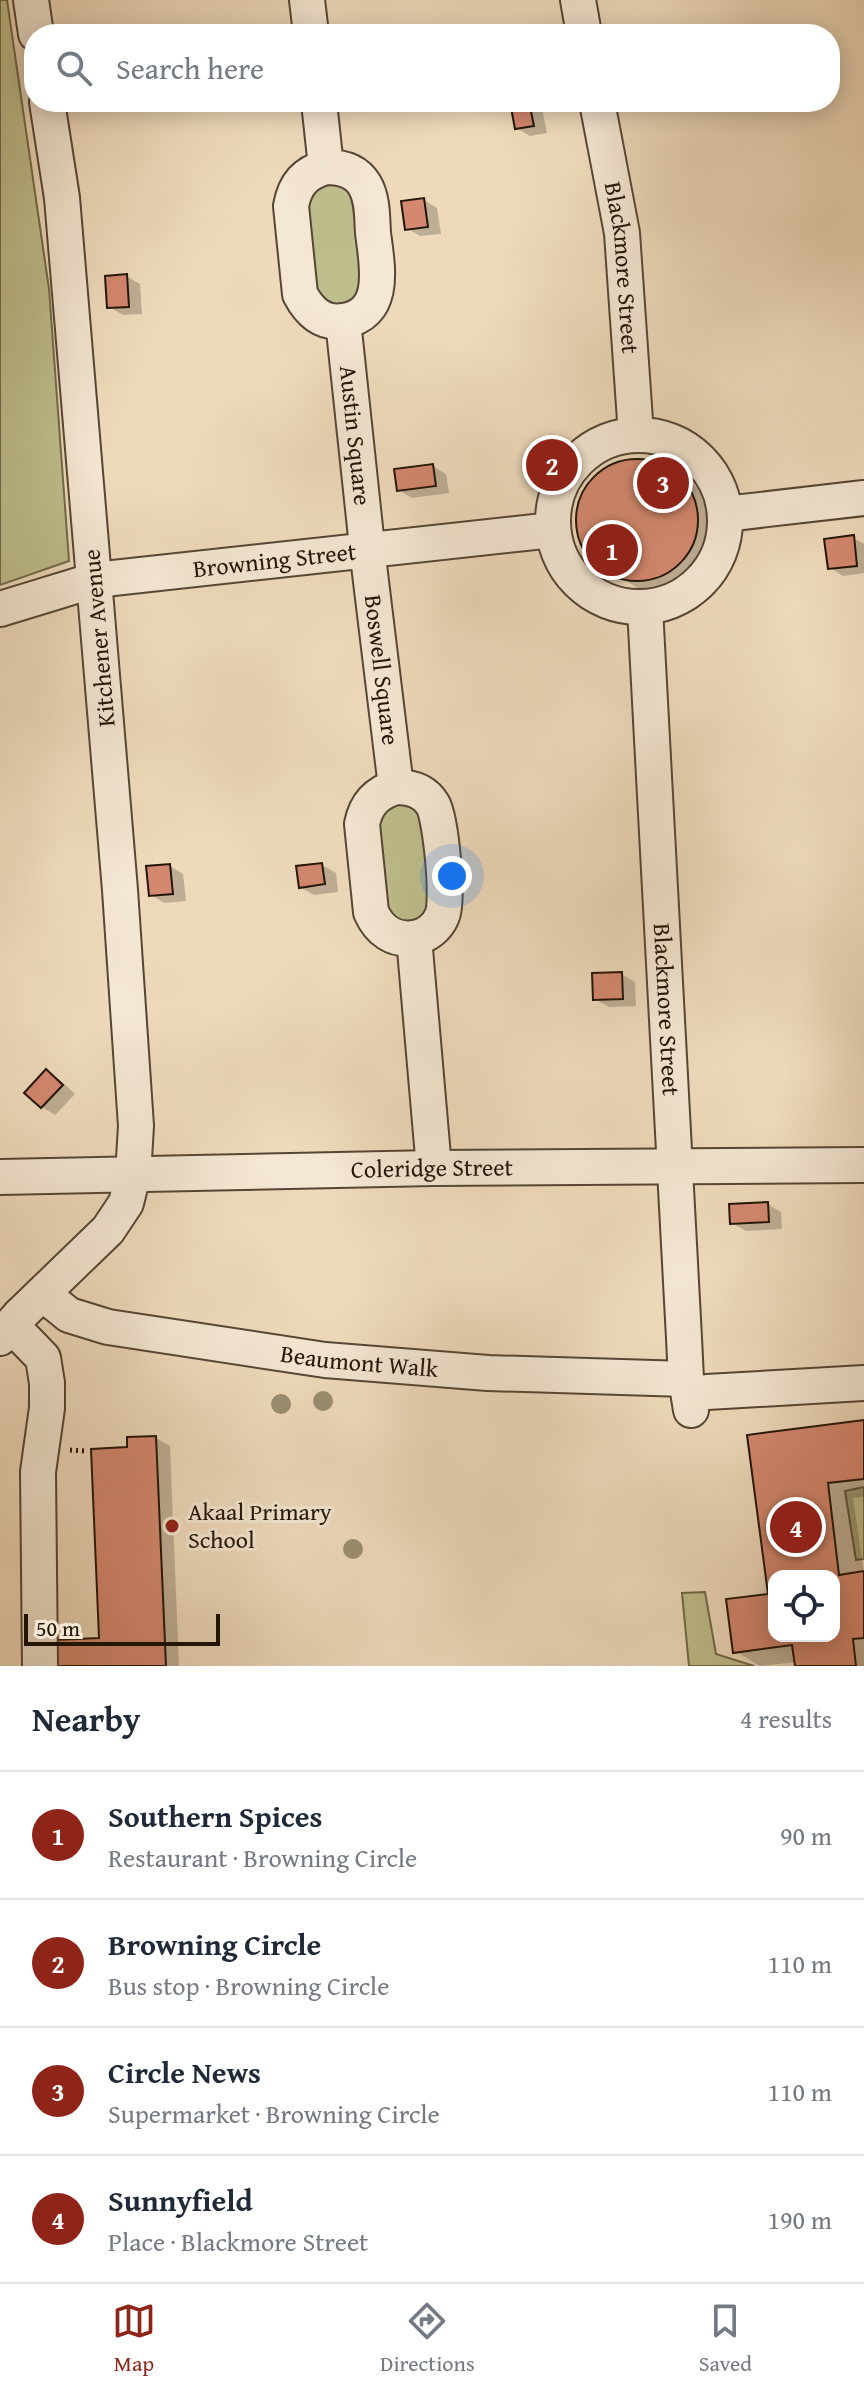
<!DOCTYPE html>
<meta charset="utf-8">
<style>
:root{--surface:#fff;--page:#f6f6f7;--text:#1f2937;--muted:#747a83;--line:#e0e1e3;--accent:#8f2418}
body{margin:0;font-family:"Gentium Book Plus",serif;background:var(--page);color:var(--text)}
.controls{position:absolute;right:24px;bottom:24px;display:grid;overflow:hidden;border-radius:16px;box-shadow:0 4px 20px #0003}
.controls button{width:72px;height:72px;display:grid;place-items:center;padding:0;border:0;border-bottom:2px solid var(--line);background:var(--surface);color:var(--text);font:40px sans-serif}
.scale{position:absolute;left:24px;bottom:20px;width:196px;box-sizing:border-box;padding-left:8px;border:4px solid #231508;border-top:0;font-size:22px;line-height:28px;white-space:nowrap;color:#231508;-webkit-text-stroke:6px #f4e7d3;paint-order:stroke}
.you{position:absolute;left:452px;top:876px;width:28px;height:28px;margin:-20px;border:6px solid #fff;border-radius:50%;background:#1a73e8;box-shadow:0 0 0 12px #1a73e833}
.badge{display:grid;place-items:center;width:52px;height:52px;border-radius:50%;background:var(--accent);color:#fff;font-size:26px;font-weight:700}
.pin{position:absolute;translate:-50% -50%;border:4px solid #fff;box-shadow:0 2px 8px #0006}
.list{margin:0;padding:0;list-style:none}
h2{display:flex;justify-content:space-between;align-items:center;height:104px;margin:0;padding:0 32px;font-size:34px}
h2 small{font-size:26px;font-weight:400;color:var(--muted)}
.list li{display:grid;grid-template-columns:52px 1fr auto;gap:24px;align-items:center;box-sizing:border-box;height:128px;padding:0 32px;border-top:2px solid var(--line)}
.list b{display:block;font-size:30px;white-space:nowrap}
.list p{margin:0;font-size:26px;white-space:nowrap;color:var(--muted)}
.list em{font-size:26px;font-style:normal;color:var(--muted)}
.icon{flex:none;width:44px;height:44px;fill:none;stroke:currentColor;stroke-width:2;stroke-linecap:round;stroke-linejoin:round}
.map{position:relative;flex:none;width:864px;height:1666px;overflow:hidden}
.search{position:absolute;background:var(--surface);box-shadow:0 4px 20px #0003;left:24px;right:24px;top:24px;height:88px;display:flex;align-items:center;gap:20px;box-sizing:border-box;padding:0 28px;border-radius:32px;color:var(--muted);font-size:30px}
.sheet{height:616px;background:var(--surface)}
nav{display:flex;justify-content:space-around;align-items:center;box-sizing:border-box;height:112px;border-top:2px solid var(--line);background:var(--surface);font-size:22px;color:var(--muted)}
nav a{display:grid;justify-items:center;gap:4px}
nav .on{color:var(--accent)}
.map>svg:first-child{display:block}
.green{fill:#bebe8c;stroke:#706a4a;stroke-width:2}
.shadow{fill:#0003;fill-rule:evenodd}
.building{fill:#d4886f;stroke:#231508;stroke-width:2;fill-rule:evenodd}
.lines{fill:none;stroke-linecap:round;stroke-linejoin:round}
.minor-casing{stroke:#564635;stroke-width:38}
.path{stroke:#231508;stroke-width:5;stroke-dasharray:2 4;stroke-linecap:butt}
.minor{stroke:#f4e7d3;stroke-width:34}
.tree{fill:#9c8e72}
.poi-dot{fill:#8f2418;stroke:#f4e7d3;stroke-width:3}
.labels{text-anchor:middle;stroke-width:6;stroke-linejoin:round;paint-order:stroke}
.street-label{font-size:24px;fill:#231508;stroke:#f4e7d3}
.poi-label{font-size:24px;fill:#231508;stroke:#f4e7d3;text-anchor:start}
</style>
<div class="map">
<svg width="864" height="1666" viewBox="0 0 864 1666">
<rect width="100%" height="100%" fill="#eedabb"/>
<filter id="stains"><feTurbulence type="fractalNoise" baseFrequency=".0025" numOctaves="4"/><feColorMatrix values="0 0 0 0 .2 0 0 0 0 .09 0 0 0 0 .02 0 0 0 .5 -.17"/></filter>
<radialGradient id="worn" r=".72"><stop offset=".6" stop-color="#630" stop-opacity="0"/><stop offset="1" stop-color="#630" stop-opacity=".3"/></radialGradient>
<!-- green -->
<g class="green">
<path d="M0 0H7L49 289 69 561 0 585Z"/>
<path d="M327 174 363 202 359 307 319 308 300 196Z"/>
<path d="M417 800 437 897 427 923 389 924 377 805Z"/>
<path d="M864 1487V1559L856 1560 845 1491Z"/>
<path d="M705 1592 716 1654 754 1666H689L682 1593Z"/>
</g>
<!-- shadow -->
<g class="shadow">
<path d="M512 102 541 104 547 133 530 136 517 128Z"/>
<path d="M424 200 437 208 441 234 420 236 407 228Z"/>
<path d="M126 276 140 284 142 314 123 315 109 307Z"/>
<path d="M636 460 651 462 667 468 694 485 710 498 721 518 724 540 719 561 707 578 686 591 660 595 641 590 597 563 587 552 579 534V510L585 492 601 473 617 464Z"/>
<path d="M433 466 446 474 449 493 412 498 399 490Z"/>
<path d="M853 538 864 544V573L843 576 830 568Z"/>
<path d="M322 865 336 873 338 892 314 895 300 887Z"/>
<path d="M170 866 183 874 186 901 164 903 151 895Z"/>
<path d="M621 974 635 982 636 1006 609 1007 595 999Z"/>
<path d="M47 1072 60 1080 75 1094 55 1115 42 1107Z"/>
<path d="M767 1204 781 1212 782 1229 746 1231 732 1223Z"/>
<path d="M864 1422V1497L853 1498 864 1573V1666H797V1662L760 1666 735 1651 770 1596 750 1437ZM774 1576H834V1636H774Z"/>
<path d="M156 1438 170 1446 179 1666H57L101 1640 129 1449Z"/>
</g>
<!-- building -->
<g class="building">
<path d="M510 102H529L534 126 515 129Z"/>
<path d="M424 198 428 227 405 230 401 201Z"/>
<path d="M127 274 129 307 107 308 105 276Z"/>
<circle cx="637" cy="520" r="61"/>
<path d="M433 464 436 486 397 491 394 469Z"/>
<path d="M854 535 857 566 828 569 824 539Z"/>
<path d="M322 863 325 884 299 888 296 866Z"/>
<path d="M170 864 173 894 149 896 146 866Z"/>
<path d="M622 972 623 999 593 1000 592 973Z"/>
<path d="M46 1069 63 1085 41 1108 24 1093Z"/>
<path d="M768 1202 769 1222 730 1224 729 1204Z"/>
<path d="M864 1420V1479L828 1483 839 1575 864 1571V1638L853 1639 856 1666H795L792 1645 733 1653 726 1599 768 1594 747 1435ZM774 1576H834V1636H774Z"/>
<path d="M156 1436 166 1666H55L54 1640 99 1638 91 1449 127 1447V1437Z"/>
</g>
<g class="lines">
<defs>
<g id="minor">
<path d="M31 0 36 34"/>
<path d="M307 0 311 34"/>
<path d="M578 0 584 34"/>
<path d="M319 102 326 167C341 167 356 171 364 184 373 198 372 218 373 233 377 265 388 314 343 321"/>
<path id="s1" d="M597 102 622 233 636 435"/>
<path id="s2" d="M326 167C305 173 295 184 291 206L300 294C309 311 322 324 343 321L369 565 396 787C411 787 425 791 433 805 441 820 449 901 442 916 437 928 426 936 414 938"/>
<circle cx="639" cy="521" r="86"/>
<path d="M725 514 864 498"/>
<path id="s3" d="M645 608 684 1338 686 1379 691 1410"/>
<path id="s4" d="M0 609 95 580 553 530"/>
<path d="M396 787C376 793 366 804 362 824L371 912C379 930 393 941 414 938L434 1168"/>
<path id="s5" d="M0 1177 434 1168 864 1165"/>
<path id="s6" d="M43 1294 69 1315 108 1327 325 1360 488 1373 686 1379"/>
<path d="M11 1325 43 1358 47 1383V1408L38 1472 40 1666"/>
<path d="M0 1338 19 1316 108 1230 126 1203 133 1175 136 1126 120 890 62 198 47 102"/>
<path d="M707 1392 864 1383"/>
</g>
</defs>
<!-- minor casing -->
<use href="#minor" class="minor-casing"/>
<!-- path -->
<path class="path" d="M70 1450 85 1451"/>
<!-- minor -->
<use href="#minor" class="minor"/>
</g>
<!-- trees -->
<g class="tree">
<circle cx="323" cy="1401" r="10"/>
<circle cx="281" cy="1404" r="10"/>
<circle cx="353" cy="1549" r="10"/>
</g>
<!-- markers -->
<circle class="poi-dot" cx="172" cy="1526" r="8"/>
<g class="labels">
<!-- street labels -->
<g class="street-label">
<text dy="8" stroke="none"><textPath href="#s1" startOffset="168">Blackmore Street</textPath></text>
<text dy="8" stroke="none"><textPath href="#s2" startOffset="314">Austin Square</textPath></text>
<text dy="8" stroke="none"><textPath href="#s4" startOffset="280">Browning Street</textPath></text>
<text transform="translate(99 638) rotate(-95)" y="8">Kitchener Avenue</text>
<text dy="8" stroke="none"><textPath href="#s2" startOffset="550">Boswell Square</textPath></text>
<text dy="8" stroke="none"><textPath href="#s3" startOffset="402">Blackmore Street</textPath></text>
<text dy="8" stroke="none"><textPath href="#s5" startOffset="432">Coleridge Street</textPath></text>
<text dy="8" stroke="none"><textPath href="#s6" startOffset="328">Beaumont Walk</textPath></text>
</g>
<!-- poi labels -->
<g class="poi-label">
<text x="188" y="1520">Akaal Primary<tspan x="188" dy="28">School</tspan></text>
</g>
</g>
<rect width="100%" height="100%" filter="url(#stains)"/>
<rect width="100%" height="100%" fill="url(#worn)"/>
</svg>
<div class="controls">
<button><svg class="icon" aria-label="locate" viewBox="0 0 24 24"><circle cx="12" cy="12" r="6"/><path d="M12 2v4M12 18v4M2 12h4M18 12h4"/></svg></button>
</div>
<div class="scale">50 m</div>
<div class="you"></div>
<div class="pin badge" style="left:612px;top:550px">1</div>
<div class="pin badge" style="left:552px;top:465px">2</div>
<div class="pin badge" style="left:663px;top:483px">3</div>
<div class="pin badge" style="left:796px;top:1527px">4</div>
<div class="search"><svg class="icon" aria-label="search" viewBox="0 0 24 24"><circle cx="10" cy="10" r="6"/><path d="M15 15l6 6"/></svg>Search here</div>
</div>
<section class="sheet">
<h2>Nearby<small>4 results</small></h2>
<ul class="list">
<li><span class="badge">1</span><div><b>Southern Spices</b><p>Restaurant · Browning Circle</p></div><em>90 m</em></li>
<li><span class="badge">2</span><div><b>Browning Circle</b><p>Bus stop · Browning Circle</p></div><em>110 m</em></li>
<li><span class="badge">3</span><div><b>Circle News</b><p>Supermarket · Browning Circle</p></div><em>110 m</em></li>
<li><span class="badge">4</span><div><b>Sunnyfield</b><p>Place · Blackmore Street</p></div><em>190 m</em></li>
</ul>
</section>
<nav>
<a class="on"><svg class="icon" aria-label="map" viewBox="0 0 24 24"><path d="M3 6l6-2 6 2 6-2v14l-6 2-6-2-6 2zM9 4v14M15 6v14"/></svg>Map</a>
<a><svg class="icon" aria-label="directions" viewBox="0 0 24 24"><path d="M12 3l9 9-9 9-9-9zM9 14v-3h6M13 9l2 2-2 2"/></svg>Directions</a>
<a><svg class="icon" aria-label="saved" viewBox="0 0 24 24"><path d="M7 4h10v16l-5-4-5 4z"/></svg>Saved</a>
</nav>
